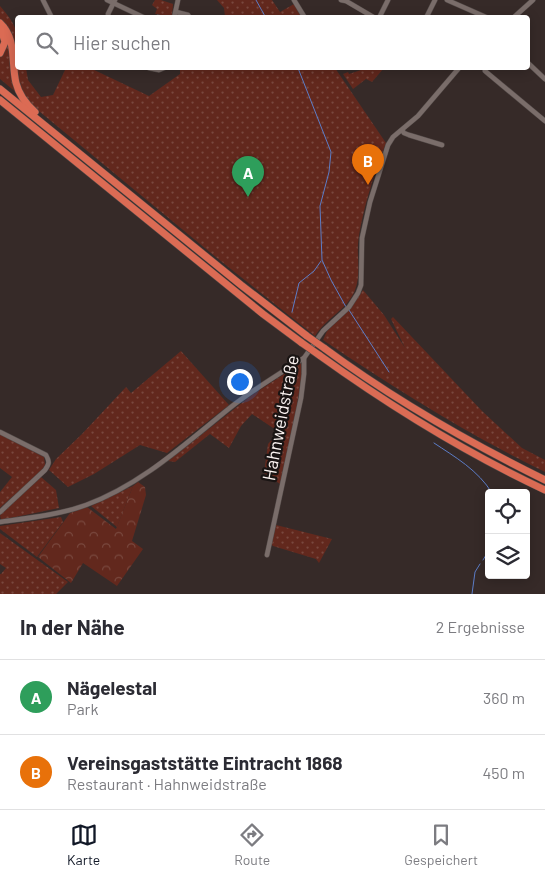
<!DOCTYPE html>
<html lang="de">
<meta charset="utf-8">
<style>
:root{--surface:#fff;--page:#f2f2f3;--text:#2b2b33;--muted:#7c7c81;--line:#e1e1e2;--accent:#111827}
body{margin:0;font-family:Barlow,sans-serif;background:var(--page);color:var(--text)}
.controls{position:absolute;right:15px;bottom:15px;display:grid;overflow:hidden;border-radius:5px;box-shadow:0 2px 12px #0003}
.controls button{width:45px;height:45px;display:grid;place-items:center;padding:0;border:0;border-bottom:1px solid var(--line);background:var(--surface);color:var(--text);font:25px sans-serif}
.you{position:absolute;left:239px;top:381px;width:18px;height:18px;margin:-12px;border:4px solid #fff;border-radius:50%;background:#1a73e8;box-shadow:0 0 0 8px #1a73e833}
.badge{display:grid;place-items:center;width:32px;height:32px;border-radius:50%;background:var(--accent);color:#fff;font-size:16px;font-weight:700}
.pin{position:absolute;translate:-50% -41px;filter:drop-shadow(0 1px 2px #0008)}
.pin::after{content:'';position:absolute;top:26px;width:18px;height:15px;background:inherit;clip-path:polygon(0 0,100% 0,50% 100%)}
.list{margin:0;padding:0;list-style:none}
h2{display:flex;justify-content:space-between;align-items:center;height:65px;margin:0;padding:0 20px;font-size:21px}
h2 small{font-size:16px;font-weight:400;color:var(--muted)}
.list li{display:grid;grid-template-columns:32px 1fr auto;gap:15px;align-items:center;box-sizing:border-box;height:75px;padding:0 20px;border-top:1px solid var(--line)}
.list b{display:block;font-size:19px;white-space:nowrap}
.list p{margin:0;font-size:16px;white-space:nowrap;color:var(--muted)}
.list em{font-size:16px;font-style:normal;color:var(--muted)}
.icon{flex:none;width:28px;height:28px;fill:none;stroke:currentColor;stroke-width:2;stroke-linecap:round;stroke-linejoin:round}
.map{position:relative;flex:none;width:545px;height:594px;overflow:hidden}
.search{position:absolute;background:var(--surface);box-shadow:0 2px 12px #0003;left:15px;right:15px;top:15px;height:55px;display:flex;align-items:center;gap:12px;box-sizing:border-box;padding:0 18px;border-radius:5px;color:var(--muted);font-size:19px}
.sheet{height:215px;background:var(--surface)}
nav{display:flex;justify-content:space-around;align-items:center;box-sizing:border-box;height:70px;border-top:1px solid var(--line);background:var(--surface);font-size:14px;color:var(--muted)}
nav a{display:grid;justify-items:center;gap:2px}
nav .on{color:var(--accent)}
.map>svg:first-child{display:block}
.green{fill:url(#green-dots)}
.forest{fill:url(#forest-crowns)}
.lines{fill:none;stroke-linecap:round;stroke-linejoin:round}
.stream{stroke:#5c7dc7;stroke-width:1}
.minor-casing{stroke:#524947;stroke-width:5.5}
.highway-casing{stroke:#524947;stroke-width:8}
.minor{stroke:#7a6d6a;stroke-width:4.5}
.highway{stroke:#db6b54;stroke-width:7}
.highway-bridge-casing{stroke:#524947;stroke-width:8;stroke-linecap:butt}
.highway-bridge{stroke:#db6b54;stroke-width:7}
.labels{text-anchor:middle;stroke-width:4.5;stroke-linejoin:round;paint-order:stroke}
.street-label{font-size:18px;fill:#fbf3f1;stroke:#191413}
</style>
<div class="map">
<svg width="545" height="594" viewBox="0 0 545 594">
<defs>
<pattern id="green-dots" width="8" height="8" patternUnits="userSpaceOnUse" patternTransform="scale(1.25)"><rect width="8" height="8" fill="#62281d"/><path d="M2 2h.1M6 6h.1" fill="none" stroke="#79483e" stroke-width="1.8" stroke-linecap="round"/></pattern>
<pattern id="forest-crowns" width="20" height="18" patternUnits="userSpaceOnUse" patternTransform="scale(1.25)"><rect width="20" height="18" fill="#62281d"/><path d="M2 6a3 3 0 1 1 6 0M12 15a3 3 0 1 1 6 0" fill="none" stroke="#79483e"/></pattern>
</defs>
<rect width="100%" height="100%" fill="#362a28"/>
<!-- green -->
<g class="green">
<path d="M155 0H161L173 4 172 17 155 14 157 9 152 5Z"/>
<path d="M217 0H272L280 12 294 4 303 17H225L224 8Z"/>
<path d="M0 6C22 31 17 36 18 68H26L28 80 41 97 53 95 66 68H90L149 96 180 74V69L182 68H335L386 143C375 171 361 214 358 244 357 258 361 275 355 290 348 309 326 318 315 336L217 258 0 79Z"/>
<path d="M367 68H384L372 82 366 79 353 89 343 74 348 72 349 74Z"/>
<path d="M363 290 384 315 405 348 391 319 393 317 482 411 522 448 545 460V472C467 434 394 388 323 340L327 331 350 309Z"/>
<path d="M181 351 229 405 167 453 140 445 94 474 68 487 49 470 56 459 82 434 126 387 131 393Z"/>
<path d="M301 363 302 373 296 411 280 484 264 473 268 444 279 432 252 414 241 426 229 448 210 434 175 462 168 461 252 395Z"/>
<path d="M0 434 44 457C44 460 45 462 45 465 42 473 8 500 0 508V492L12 477 0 468Z"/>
<path d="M41 477 56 490 59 508 1 520 0 515Z"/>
<path d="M133 486 117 527 91 506Z"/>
<path d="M61 517 63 522 37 557 0 529V526Z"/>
<path d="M276 525 332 539 319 563 316 559 273 546 271 544Z"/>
<path d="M0 533 68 582 56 594H0V574H1L6 568 0 564Z"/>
</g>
<!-- forest -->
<path class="forest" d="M138 482 145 487 146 495 132 541 143 549 117 586 83 563 71 583 38 557 70 513 87 507 116 529 133 486Z"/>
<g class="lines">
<!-- stream -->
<g class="stream">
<path d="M256 0 266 18"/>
<path d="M298 68 331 152 329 172 320 206 322 260 331 280 346 307"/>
<path d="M349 310 389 372"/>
<path d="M292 312 299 283 314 271 321 261"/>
<path d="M434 443C455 457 478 470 492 493"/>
<path d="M483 560 486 555 489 541"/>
<path d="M472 594 475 572 480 564"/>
</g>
<defs>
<g id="minor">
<path d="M43 0 52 18"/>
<path d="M107 0 145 18"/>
<path d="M294 0 305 18"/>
<path d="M341 0 346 1 375 18"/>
<path d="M447 0 488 18"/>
<path d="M176 12 188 15 190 18"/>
<path d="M158 17 160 18"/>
<path d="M109 18 108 14 115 0"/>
<path d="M174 18 178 0"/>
<path d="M379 18 388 0"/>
<path d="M426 18 435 0"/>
<path d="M513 18 533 0"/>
<path d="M528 63 545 79"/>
<path d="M149 68 159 70 164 68"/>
<path d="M485 71 545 121"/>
<path d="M402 130 404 133 409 135 442 145"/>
<path d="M0 432 46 455C50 462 49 464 45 470L0 512"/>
<path d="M0 522C29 518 58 515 86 505 141 485 186 443 231 407 254 389 279 374 304 358"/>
<path d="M267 555 301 398 304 374V358L323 331 349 307 358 293 361 285 362 238 370 202 388 145 393 137 418 116 459 68"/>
</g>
<g id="highway">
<path d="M0 23C17 39 11 62 16 83 19 95 26 104 35 112"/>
<path d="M0 53 5 42 1 29"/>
<path d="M0 89 241 285 307 336"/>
<path d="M0 100 263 314 302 343"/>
<path d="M324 348C393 399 468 442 545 480"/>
<path d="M319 355C390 406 466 453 545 490"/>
</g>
</defs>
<!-- minor casing -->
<use href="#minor" class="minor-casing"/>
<!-- highway casing -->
<use href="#highway" class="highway-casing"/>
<!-- minor -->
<use href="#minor" class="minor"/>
<!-- highway -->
<use href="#highway" class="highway"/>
<defs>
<g id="highway-bridge">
<path d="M307 336 324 348"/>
<path d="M302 343 319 355"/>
</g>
</defs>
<!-- highway-bridge casing -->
<use href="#highway-bridge" class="highway-bridge-casing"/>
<!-- highway-bridge -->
<use href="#highway-bridge" class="highway-bridge"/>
</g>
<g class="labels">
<!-- street labels -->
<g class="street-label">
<text transform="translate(281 418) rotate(-79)" y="6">Hahnweidstraße</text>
</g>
</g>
</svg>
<div class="controls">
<button><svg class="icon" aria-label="locate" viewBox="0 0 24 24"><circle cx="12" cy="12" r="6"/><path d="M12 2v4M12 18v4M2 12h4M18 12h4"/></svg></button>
<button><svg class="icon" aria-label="layers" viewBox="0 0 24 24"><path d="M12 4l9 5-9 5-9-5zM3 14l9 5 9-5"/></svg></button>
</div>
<div class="you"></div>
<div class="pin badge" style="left:248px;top:197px;background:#2e9e5b">A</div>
<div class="pin badge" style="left:368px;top:185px;background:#e8710a">B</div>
<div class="search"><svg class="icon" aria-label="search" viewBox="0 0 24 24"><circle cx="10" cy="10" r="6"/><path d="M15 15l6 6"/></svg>Hier suchen</div>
</div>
<section class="sheet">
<h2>In der Nähe<small>2 Ergebnisse</small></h2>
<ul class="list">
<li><span class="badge" style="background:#2e9e5b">A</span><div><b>Nägelestal</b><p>Park</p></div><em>360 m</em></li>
<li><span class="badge" style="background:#e8710a">B</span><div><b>Vereinsgaststätte Eintracht 1868</b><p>Restaurant · Hahnweidstraße</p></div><em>450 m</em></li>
</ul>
</section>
<nav>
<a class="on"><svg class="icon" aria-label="map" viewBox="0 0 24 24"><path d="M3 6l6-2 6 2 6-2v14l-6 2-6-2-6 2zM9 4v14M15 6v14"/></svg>Karte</a>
<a><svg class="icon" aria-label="directions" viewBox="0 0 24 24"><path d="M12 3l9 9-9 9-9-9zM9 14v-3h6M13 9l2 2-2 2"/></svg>Route</a>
<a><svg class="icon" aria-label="saved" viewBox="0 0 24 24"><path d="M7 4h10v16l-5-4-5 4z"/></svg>Gespeichert</a>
</nav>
